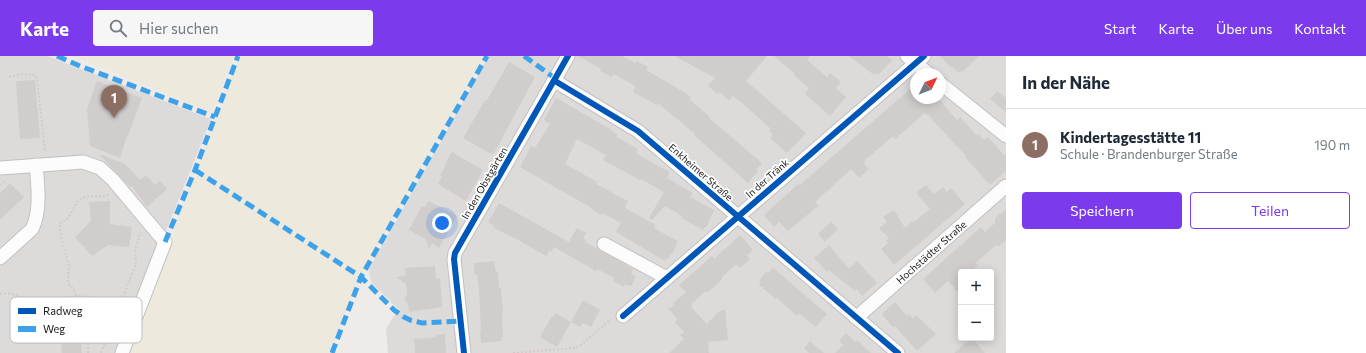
<!DOCTYPE html>
<html lang="de">
<meta charset="utf-8">
<style>
:root{--surface:#fff;--page:#f6f6f7;--text:#1f2937;--muted:#747a83;--line:#e0e1e3;--accent:#7c3aed}
body{margin:0;font-family:Commissioner,sans-serif;background:var(--page);color:var(--text)}
.controls{position:absolute;right:12px;bottom:12px;display:grid;overflow:hidden;border-radius:4px;box-shadow:0 2px 10px #0003}
.controls button{width:36px;height:36px;display:grid;place-items:center;padding:0;border:0;border-bottom:1px solid var(--line);background:var(--surface);color:var(--text);font:20px sans-serif}
.compass{position:absolute;left:910px;top:12px;width:36px;height:36px;border-radius:50%;background:var(--surface);box-shadow:0 2px 10px #0003;rotate:47deg}
.you{position:absolute;left:442px;top:167px;width:14px;height:14px;margin:-10px;border:3px solid #fff;border-radius:50%;background:#1a73e8;box-shadow:0 0 0 6px #1a73e833}
.badge{display:grid;place-items:center;width:26px;height:26px;border-radius:50%;background:var(--accent);color:#fff;font-size:13px;font-weight:700}
.pin{position:absolute;translate:-50% -33px;filter:drop-shadow(0 1px 2px #0008)}
.pin::after{content:'';position:absolute;top:21px;width:14px;height:12px;background:inherit;clip-path:polygon(0 0,100% 0,50% 100%)}
.list{margin:0;padding:0;list-style:none}
h2{display:flex;justify-content:space-between;align-items:center;height:52px;margin:0;padding:0 16px;font-size:17px}
h2 small{font-size:13px;font-weight:400;color:var(--muted)}
.list li{display:grid;grid-template-columns:26px 1fr auto;gap:12px;align-items:center;box-sizing:border-box;height:72px;padding:0 16px;border-top:1px solid var(--line)}
.list b{display:block;font-size:15px;white-space:nowrap}
.list p{margin:0;font-size:13px;white-space:nowrap;color:var(--muted)}
.list em{font-size:13px;font-style:normal;color:var(--muted)}
.actions{display:flex;gap:8px;padding:12px 16px}
.actions a{flex:1;padding:9px 0;border:1px solid var(--accent);border-radius:4px;text-align:center;font-size:14px;color:var(--accent)}
.actions .main{background:var(--accent);color:#fff}
.icon{flex:none;width:22px;height:22px;fill:none;stroke:currentColor;stroke-width:2;stroke-linecap:round;stroke-linejoin:round}
.map{position:relative;flex:none;width:1006px;height:297px;overflow:hidden}
header{display:flex;align-items:center;gap:24px;box-sizing:border-box;height:56px;padding:0 20px;background:var(--accent);color:#fff}
header strong{font-size:19px}
nav{display:flex;gap:22px;margin-inline-start:auto;font-size:14px}
.search{width:280px;height:36px;background:var(--page);display:flex;align-items:center;gap:10px;box-sizing:border-box;padding:0 14px;border-radius:4px;color:var(--muted);font-size:15px}
main{display:flex}
aside{flex:1;background:var(--surface)}
.map>svg:first-child{display:block}
.residential{fill:#dddbda;fill-rule:evenodd}
.religious{fill:#dcdbda}
.farmland{fill:#edeadd}
.building{fill:#d1cdcc}
.lines{fill:none;stroke-linecap:round;stroke-linejoin:round}
.minor-casing{stroke:#c1c0bf;stroke-width:15}
.path{stroke:#d6c9ca;stroke-width:2;stroke-dasharray:2 2;stroke-linecap:butt}
.minor{stroke:#fcfcfc;stroke-width:13}
.quiet{stroke:#3da2ea;stroke-width:5;stroke-dasharray:10 5;stroke-linecap:butt}
.cycleway-casing{stroke:#fff;stroke-width:8}
.cycleway{stroke:#0057b8;stroke-width:6}
.labels{text-anchor:middle;stroke-width:3.5;stroke-linejoin:round;paint-order:stroke}
.street-label{font-size:10px;fill:#202020;stroke:#fff}
.key{fill:#fff;stroke:#bcbcbc;stroke-width:1}
.key-label{font-size:11px;fill:#202020}
</style>
<header>
<strong>Karte</strong>
<div class="search"><svg class="icon" aria-label="search" viewBox="0 0 24 24"><circle cx="10" cy="10" r="6"/><path d="M15 15l6 6"/></svg>Hier suchen</div>
<nav><a>Start</a><a>Karte</a><a>Über uns</a><a>Kontakt</a></nav>
</header>
<main>
<div class="map">
<svg width="1006" height="297" viewBox="0 0 1006 297">
<rect width="100%" height="100%" fill="#eeebe9"/>
<!-- residential -->
<g class="residential">
<path d="M0 0H47L211 63 117 297H0Z"/>
<path d="M489 0H1006V297H388L386 273 398 253 371 226 369 213ZM916 18H940V42H916ZM961 216H991V282H961Z"/>
</g>
<!-- religious -->
<g class="religious">
<path d="M40 0H47L58 4V8L78 19 85 98 49 102Z"/>
<path d="M653 239 655 259 638 273 637 266 633 267 632 257Z"/>
</g>
<!-- farmland -->
<g class="farmland">
<path d="M72 0H234L212 56Z"/>
<path d="M239 0H485L361 221 328 297H129L195 114Z"/>
</g>
<!-- building -->
<g class="building">
<path d="M578 0H622L635 7 637 5 648 11 646 14 684 36 691 42 689 43 710 61 709 62 762 107 756 114 758 115 748 127 694 79 695 78 658 47 657 49 633 36 636 30 613 18 612 21 600 15 601 13Z"/>
<path d="M675 0H767L746 25 806 77 787 97 770 82 773 78 769 75 771 73 742 47 733 40 729 45 720 36 718 38 708 30 715 22Z"/>
<path d="M774 0H810L807 4 827 21 830 17 841 26 836 32 846 41 830 60 805 38 809 32 794 19 795 18Z"/>
<path d="M849 0H887L892 4 878 19 875 17 874 19Z"/>
<path d="M940 0H979L962 16 961 15 958 17 952 10 950 11Z"/>
<path d="M509 6 535 21 493 99 463 82 485 44H487Z"/>
<path d="M35 24 40 82 20 83 16 25Z"/>
<path d="M97 25 142 42 128 80H127L120 102 90 90 87 53Z"/>
<path d="M916 28V42H938L957 64 960 61 977 80 979 78 984 84 988 81 1006 101V115L990 129 965 101 966 100 928 59H927L925 57 895 83 893 80 864 105 865 106 864 108 869 113 859 122 851 113 815 146 818 150 788 175 779 166 774 171 764 159 798 128 800 129 818 113Z"/>
<path d="M997 35 1006 42V56L990 43Z"/>
<path d="M556 42 610 73V74L618 79 616 81 635 91 638 94 636 97 642 101 670 116 667 122 693 137 690 141 714 154 707 170 705 171 703 174 681 162 682 160 665 150 652 164 649 162 664 136 641 123 640 124 603 104 606 99 577 83 565 108 597 126 596 128 628 145 625 152 656 169 654 172 678 185 672 199 671 198 668 203 666 202 665 205 616 176 621 167 602 157 601 159 590 152V151L520 111 531 90 535 92 550 68 544 64Z"/>
<path d="M452 96 483 114 466 145 438 128 442 120 440 119 446 109 445 108Z"/>
<path d="M99 98 125 108 140 124 146 119 155 129 160 125 167 133 147 151 132 130 130 131Z"/>
<path d="M10 127 24 141 0 164V137Z"/>
<path d="M926 129 934 138 943 131 947 136 951 132 965 148 894 209 881 193 888 187 886 185 889 182 879 172 887 166 883 161 894 154 905 172 913 165 914 166 930 153 916 137Z"/>
<path d="M110 145V168L132 171 129 191 108 189 92 200 75 181 90 166 91 163 89 146Z"/>
<path d="M429 145 457 160 439 192 432 187 429 193 426 183 409 174 422 150 424 151Z"/>
<path d="M499 147 569 186 577 172 586 177 583 182 586 184 585 186 633 213 631 218 636 221 631 230 625 228 624 231 613 225 614 222 597 213 596 215 554 191 552 196 550 194 546 200 511 180V181L493 171 494 170 488 166Z"/>
<path d="M1006 153V184L998 191 996 189 976 207 978 209 970 216H961V240L948 225 935 237 923 223 981 171 985 176 995 167V162Z"/>
<path d="M831 166 838 173 825 186 818 178Z"/>
<path d="M740 179 753 194 747 199 750 203 740 212 736 208 721 222 722 223 715 230 707 237 706 235 691 248 693 249 691 251 707 268 717 257 725 253 728 284 708 286 709 297H669L684 283 680 279 684 276 675 266 677 263 667 251 671 252 674 248 673 247 686 236 679 229 712 200 714 203Z"/>
<path d="M829 189 849 213 857 205 877 227 862 240 857 233 855 235 829 214 827 216 814 202Z"/>
<path d="M494 205 496 216H498L499 232H501L503 257H502L503 282H501V285L482 287 481 286 480 275H481L479 234 477 218H474V207Z"/>
<path d="M435 210 436 223 440 222 442 251 409 256 408 248 405 245V241L407 239 406 228 396 221 405 220V212Z"/>
<path d="M773 212 827 258 816 271 799 257 797 260 777 242 776 243 759 229 761 226 759 225 766 216 768 217Z"/>
<path d="M583 244 600 254 591 271 582 267 580 271 571 266 557 291 540 281 552 260 553 261 555 257 571 266Z"/>
<path d="M895 246 907 260 909 258 913 262 916 259 936 278 917 295 895 270 893 272 882 258Z"/>
<path d="M76 256 77 266H79L82 297H62L59 268 62 267 61 257Z"/>
<path d="M846 277 855 286 857 284 871 297H835L843 289 839 285Z"/>
<path d="M445 278 446 297H415L414 283 436 281V279Z"/>
<path d="M972 282 985 297H954Z"/>
<path d="M810 285 824 297H809L804 292Z"/>
</g>
<g class="lines">
<defs>
<g id="minor">
<path d="M907 0 929 18"/>
<path d="M555 25 638 75 898 297"/>
<path d="M940 27 1006 80"/>
<path d="M0 112 83 106 100 112 113 124 165 186 122 297"/>
<path d="M604 188 667 222"/>
<path d="M0 202 32 173C41 155 38 130 36 109"/>
<path d="M623 260 924 0"/>
<path id="s1" d="M856 262 1006 130"/>
<path d="M464 297 454 203 455 197 568 0"/>
</g>
</defs>
<!-- minor casing -->
<use href="#minor" class="minor-casing"/>
<!-- path -->
<g class="path">
<path d="M9 21 22 18 35 19 37 22 45 96"/>
<path d="M0 129 5 125"/>
<path d="M0 238C14 235 21 243 33 244 43 244 53 244 62 243 67 242 72 240 77 240 92 240 106 246 121 248"/>
<path d="M88 297V269L81 255 74 234 68 227 69 209 63 189 59 168C63 165 67 164 69 160 74 154 75 146 82 142 91 138 102 143 111 138"/>
<path d="M101 297 136 208 135 194 141 176"/>
<path d="M513 297 574 292 581 289 611 263"/>
</g>
<!-- minor -->
<use href="#minor" class="minor"/>
<!-- quiet -->
<g class="quiet">
<path d="M57 0 80 10 215 61"/>
<path d="M524 0 556 23"/>
<path d="M195 114 361 221 394 254 404 261 410 264 422 267 460 265"/>
<path d="M165 186 195 114 238 0"/>
<path d="M332 297 361 221 487 0"/>
</g>
<defs>
<g id="cycleway">
<path d="M555 25 638 75 898 297"/>
<path d="M623 260 924 0"/>
<path d="M464 297 454 203 455 197 568 0"/>
</g>
</defs>
<!-- cycleway casing -->
<use href="#cycleway" class="cycleway-casing"/>
<!-- cycleway -->
<use href="#cycleway" class="cycleway"/>
</g>
<g class="labels">
<!-- street labels -->
<g class="street-label">
<text transform="translate(701 116) rotate(41)" y="4">Enkheimer Straße</text>
<text transform="translate(767 122) rotate(-41)" y="4">In der Tränk</text>
<text transform="translate(484 127) rotate(-60)" y="4">In den Obstgärten</text>
<text dy="4" stroke="none"><textPath href="#s1" startOffset="100">Hochstädter Straße</textPath></text>
</g>
</g>
<!-- legend -->
<rect x="10" y="241" width="132" height="46" rx="6" class="key"/>
<rect x="18" y="252" width="18" height="6" fill="#0057b8"/>
<rect x="18" y="270" width="18" height="6" fill="#3da2ea"/>
<g class="key-label">
<text x="43" y="259">Radweg</text>
<text x="43" y="277">Weg</text>
</g>
</svg>
<div class="controls">
<button>+</button>
<button>−</button>
</div>
<svg class="compass" viewBox="-18 -18 36 36"><path d="M0-13l5 13h-10z" fill="#e53935"/><path d="M0 13l5-13h-10z" fill="#747a83"/></svg>
<div class="you"></div>
<div class="pin badge" style="left:114px;top:62px;background:#8d6e63">1</div>
</div>
<aside>
<h2>In der Nähe<small></small></h2>
<ul class="list">
<li><span class="badge" style="background:#8d6e63">1</span><div><b>Kindertagesstätte 11</b><p>Schule · Brandenburger Straße</p></div><em>190 m</em></li>
</ul>
<div class="actions"><a class="main">Speichern</a><a>Teilen</a></div>
</aside>
</main>
